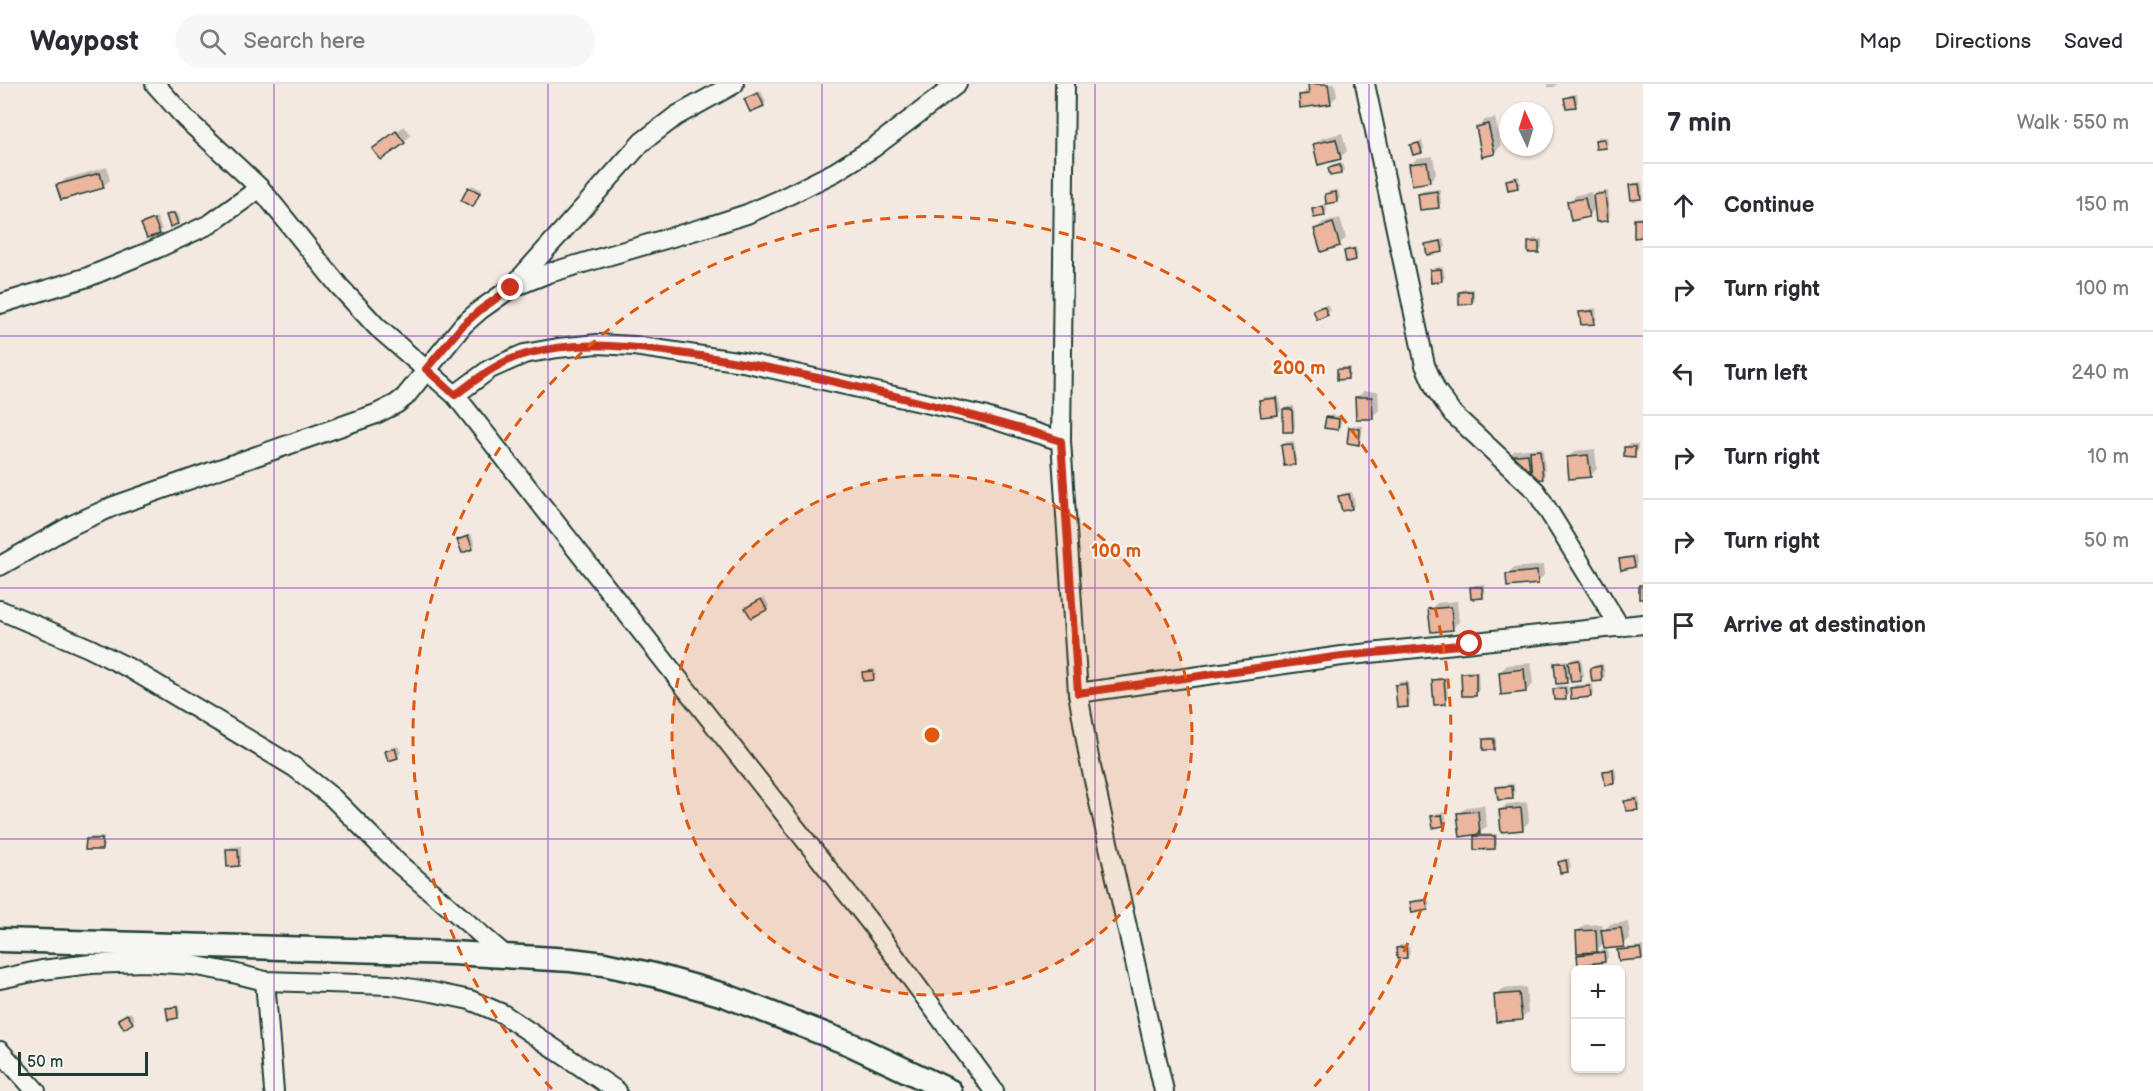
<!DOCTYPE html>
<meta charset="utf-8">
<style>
:root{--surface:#fff;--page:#f7f7f7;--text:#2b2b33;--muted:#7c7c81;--line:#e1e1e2}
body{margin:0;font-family:"Balsamiq Sans",sans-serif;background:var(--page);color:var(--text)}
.controls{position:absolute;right:18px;bottom:18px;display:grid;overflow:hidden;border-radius:9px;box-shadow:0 2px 4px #0004}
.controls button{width:54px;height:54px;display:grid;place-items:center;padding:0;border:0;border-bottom:2px solid var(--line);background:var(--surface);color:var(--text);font:30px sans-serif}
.compass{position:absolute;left:1499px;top:18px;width:54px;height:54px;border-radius:50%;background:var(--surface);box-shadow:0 2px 4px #0004;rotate:356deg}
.scale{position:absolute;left:18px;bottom:15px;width:130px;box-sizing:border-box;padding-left:6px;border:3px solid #1f3d34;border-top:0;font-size:16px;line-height:21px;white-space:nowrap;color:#1f3d34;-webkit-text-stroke:4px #f6f6f2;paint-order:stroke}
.stop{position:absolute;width:18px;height:18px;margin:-14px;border:4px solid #c8321e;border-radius:50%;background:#fff}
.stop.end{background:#c8321e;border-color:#fff;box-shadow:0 2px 6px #0008}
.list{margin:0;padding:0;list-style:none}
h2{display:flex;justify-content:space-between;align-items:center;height:78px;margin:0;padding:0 24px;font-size:26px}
h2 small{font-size:20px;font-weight:400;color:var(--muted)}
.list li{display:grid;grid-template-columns:39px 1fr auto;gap:18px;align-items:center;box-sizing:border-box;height:84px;padding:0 24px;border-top:2px solid var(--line)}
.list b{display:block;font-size:22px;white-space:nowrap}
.list em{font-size:20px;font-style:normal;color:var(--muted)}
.icon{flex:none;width:33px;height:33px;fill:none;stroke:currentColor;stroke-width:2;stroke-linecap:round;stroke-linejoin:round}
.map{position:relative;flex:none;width:1643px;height:1007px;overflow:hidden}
header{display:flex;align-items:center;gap:36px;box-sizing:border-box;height:84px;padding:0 30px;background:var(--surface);border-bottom:2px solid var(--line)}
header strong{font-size:28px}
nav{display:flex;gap:33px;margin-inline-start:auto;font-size:21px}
.search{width:420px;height:54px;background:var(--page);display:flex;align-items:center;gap:15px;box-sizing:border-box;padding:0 21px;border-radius:33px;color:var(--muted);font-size:22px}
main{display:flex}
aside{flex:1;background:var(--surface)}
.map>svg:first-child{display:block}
.shadow{fill:#0003;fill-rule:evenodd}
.building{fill:#ebb59e;stroke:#1f3d34;stroke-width:1.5}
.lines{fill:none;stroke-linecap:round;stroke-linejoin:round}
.minor-casing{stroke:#1f3d34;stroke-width:22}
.major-casing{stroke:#1f3d34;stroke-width:27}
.minor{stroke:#f6f6f2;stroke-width:18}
.major{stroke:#f6f6f2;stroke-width:22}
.route{stroke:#c8321e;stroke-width:8}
.grid{fill:none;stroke:#7b2cbf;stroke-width:1.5;stroke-opacity:0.55}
.ring{fill:none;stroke:#de580e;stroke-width:3;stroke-dasharray:10 8}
.centre{fill:#de580e;stroke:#f6f6f2;stroke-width:3}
.ring-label{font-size:18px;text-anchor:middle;font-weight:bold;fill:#de580e;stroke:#f6f6f2;stroke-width:4.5;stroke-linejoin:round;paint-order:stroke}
</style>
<header>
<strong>Waypost</strong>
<div class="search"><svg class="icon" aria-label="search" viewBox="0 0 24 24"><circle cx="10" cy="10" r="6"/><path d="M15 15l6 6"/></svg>Search here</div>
<nav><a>Map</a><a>Directions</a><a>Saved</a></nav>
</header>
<main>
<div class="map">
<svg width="1643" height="1007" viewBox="0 0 1643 1007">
<rect width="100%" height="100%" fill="#f4e9e1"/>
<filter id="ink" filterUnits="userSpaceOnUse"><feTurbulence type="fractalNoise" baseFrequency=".0167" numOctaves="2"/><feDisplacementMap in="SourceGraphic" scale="12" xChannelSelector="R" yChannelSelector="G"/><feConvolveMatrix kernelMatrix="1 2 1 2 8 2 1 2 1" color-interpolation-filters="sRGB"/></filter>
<g filter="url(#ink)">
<!-- shadow -->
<g class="shadow">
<path d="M1310 0H1335L1337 12 1330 19 1300 12 1310 4Z"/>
<path d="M1547 0H1557L1554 3H1548Z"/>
<path d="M761 7 766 18 763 21 746 16Z"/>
<path d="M1577 10 1578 18 1575 21 1566 14 1569 11Z"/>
<path d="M1495 34 1501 62 1494 69 1478 43 1485 36Z"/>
<path d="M404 42 411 51 404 58 374 65Z"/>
<path d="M1342 49 1347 67 1340 74 1315 61 1322 54Z"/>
<path d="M1599 53H1607L1608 60 1605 63 1596 56Z"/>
<path d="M1422 56 1424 65 1421 68 1412 61Z"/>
<path d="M1433 72 1436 90 1429 97 1411 81 1417 74Z"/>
<path d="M1342 79 1344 86 1341 89 1330 84 1333 81Z"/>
<path d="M107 83 110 96 103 102H58L65 95Z"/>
<path d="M1519 92 1520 100 1517 103 1508 96 1511 93Z"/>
<path d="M1642 98 1643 111 1641 114 1631 102 1634 99Z"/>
<path d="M472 101 482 106 473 121 463 116Z"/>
<path d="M1440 105 1441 119 1438 122 1420 110 1423 107Z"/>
<path d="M1338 106 1340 114 1337 117 1326 110 1329 107Z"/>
<path d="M1608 107 1610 132 1607 135 1596 124 1588 132 1569 118 1576 111 1591 108 1592 114 1598 108Z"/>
<path d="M1326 120 1327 127 1324 130 1314 126Z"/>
<path d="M178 129 180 136 177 139 168 131Z"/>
<path d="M157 133 162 146 159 148 143 141Z"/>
<path d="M1638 133H1643L1642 152 1635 136Z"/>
<path d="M1340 134 1346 154 1339 161 1316 145 1323 138Z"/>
<path d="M1444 155 1446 163 1443 166 1427 161 1430 158Z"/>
<path d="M1533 155H1542V164L1539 167 1530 158Z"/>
<path d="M1356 163 1358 171 1355 175 1345 167 1348 164Z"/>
<path d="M1443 183 1445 193 1442 196 1431 187 1434 184Z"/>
<path d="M1463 205H1474L1475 216 1472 219 1460 208Z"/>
<path d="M1327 220 1331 227 1318 234 1315 226Z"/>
<path d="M1596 224 1597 235 1594 238 1581 229 1584 226Z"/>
<path d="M1342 283H1350V291L1347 294 1339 286Z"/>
<path d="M1364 307H1378L1379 326 1372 333 1357 314Z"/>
<path d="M1279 312 1281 327 1278 330 1261 316 1264 313Z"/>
<path d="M1294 322 1295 343 1292 346 1284 326 1287 323Z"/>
<path d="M1331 331 1342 333 1340 342 1337 345 1328 334Z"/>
<path d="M1353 341 1363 342 1361 356 1358 359 1350 344Z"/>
<path d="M1294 357 1297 376 1294 379 1283 361 1286 358Z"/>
<path d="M1629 360H1638L1637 369 1634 372 1626 363Z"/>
<path d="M1543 364 1545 390 1542 393H1530L1508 373 1515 366Z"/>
<path d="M1595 365 1597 385 1590 392 1568 374 1575 367Z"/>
<path d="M1352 408 1355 421 1352 424 1340 412 1343 409Z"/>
<path d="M471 450 475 461 472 464 459 457Z"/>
<path d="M1636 471 1637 479 1634 482 1621 476 1624 473Z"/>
<path d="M1543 481 1544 491 1538 498 1507 491 1514 484Z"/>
<path d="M1485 500V510L1482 513 1472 504 1475 501Z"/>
<path d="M764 513 769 522 766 525 747 524Z"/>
<path d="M1457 517 1459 538 1452 544 1430 526 1437 519Z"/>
<path d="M1581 574 1584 592 1581 595 1571 593 1566 598 1556 580 1559 577 1567 576 1568 580 1573 575Z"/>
<path d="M1531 579 1533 600 1526 607 1500 588 1507 581Z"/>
<path d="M1603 580 1605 592 1602 595 1592 584 1595 581Z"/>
<path d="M875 585 876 591 873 594 864 589 867 586Z"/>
<path d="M1466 587H1478L1479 607 1476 610 1463 590Z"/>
<path d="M1447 593 1448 615 1445 618 1434 597 1437 594Z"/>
<path d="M1408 597 1410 619 1407 622 1396 601 1399 598Z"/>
<path d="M1593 600 1594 609 1591 612 1572 604 1575 601Z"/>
<path d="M1558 602H1568V612L1565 615 1555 605Z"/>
<path d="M1488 653H1496V662L1493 665 1485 656Z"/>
<path d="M398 662 401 669 389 675 387 668Z"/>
<path d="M1615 684 1617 695 1614 698 1605 688 1608 685Z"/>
<path d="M1514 700 1515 710 1512 713 1498 704 1501 701Z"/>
<path d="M1639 713 1640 721 1637 724 1626 717 1629 714Z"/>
<path d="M1527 718 1529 738 1522 744 1500 726 1507 720Z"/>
<path d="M1484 721 1487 742 1478 750H1497V761L1494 764 1475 753 1479 749 1459 730 1466 723Z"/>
<path d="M1445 728 1447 738 1444 741 1433 733 1436 730Z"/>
<path d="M90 753H104V762L101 765 87 756Z"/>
<path d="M241 762V778L238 781 228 766 231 763Z"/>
<path d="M1569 774 1571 783 1568 786 1559 778Z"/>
<path d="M1428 814 1430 822 1427 825 1412 819 1415 816Z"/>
<path d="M1628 838 1630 854 1623 861 1607 864 1608 874 1605 877 1579 871 1583 867 1577 848 1584 841 1602 840 1603 847 1610 840ZM1605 858 1606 866 1596 867Z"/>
<path d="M1408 860 1410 869 1407 872 1397 864 1400 861Z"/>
<path d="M1643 862V871L1641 873 1619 867 1622 864Z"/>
<path d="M1526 903 1528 928 1521 935 1495 912 1502 905Z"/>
<path d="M179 921 180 930 177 933 168 925 171 922Z"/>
<path d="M131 928 135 935 132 938 123 933Z"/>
</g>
<!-- building -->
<g class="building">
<path d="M1308 0H1328L1331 20 1300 24 1299 11 1309 10Z"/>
<path d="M758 9 764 22 750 28 744 15Z"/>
<path d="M1574 12 1576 23 1566 24 1564 14Z"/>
<path d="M1488 40 1495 70 1482 73 1476 43Z"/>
<path d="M396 47 405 59 381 76 372 65Z"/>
<path d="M1336 55 1341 75 1318 81 1313 60Z"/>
<path d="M1604 55 1606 64 1596 65 1595 56Z"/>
<path d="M1419 59 1422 69 1413 71 1410 61Z"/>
<path d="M1427 78 1430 98 1412 101 1409 80Z"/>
<path d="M1340 81 1341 90 1330 92 1328 84Z"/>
<path d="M100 89 104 104 61 116 56 101Z"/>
<path d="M1516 94 1518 104 1508 106 1506 96Z"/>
<path d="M1639 100 1641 115 1631 116 1629 101Z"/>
<path d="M468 103 480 109 473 123 461 117Z"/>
<path d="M1437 107 1439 124 1420 126 1418 110Z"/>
<path d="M1336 108 1337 118 1326 120 1325 110Z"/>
<path d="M1605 109 1608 137 1596 138 1593 111Z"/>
<path d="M1585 114 1589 133 1571 137 1567 117Z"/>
<path d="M1323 122 1325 132 1314 134 1312 125Z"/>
<path d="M174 129 178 140 170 143 166 131Z"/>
<path d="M154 135 160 150 147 154 141 140Z"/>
<path d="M1634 135H1642V153L1634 154Z"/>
<path d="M1333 139 1340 162 1321 168 1314 145Z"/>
<path d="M1441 157 1443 168 1427 171 1425 160Z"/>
<rect x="1528" y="158" width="11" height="11"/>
<path d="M1354 165 1356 176 1346 178 1344 167Z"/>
<path d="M1441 185 1442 197 1431 199 1430 186Z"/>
<path d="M1472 207V220L1459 221V208Z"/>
<path d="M1324 222 1328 231 1317 236 1313 226Z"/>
<path d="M1593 227 1595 240 1581 241 1579 228Z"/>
<path d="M1337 285H1348V295L1337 296Z"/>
<path d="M1355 313H1372L1373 335H1356Z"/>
<path d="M1276 314 1278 331 1261 333 1259 316Z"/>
<path d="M1283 325H1292L1293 348H1283Z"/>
<path d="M1326 333 1339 335 1338 346 1324 344Z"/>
<path d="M1349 343 1360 345 1359 361 1347 359Z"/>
<path d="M1292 360 1295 381 1284 382 1281 361Z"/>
<path d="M1624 363H1635V374L1624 373Z"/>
<path d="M1540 366 1543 395 1532 396 1530 367Z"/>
<path d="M1528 370 1531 394 1509 396 1506 372Z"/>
<path d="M1588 371 1591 393 1569 395 1567 373Z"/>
<path d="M1349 410 1352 425 1342 427 1338 412Z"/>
<path d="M468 452 473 465 462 469 457 456Z"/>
<path d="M1633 473 1635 483 1621 486 1619 475Z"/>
<path d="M1537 487 1538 500 1507 503 1506 490Z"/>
<rect x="1639" y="501" width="4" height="14"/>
<path d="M1470 503H1482L1483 514 1471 515Z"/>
<path d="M761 515 767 526 751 534 745 524Z"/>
<path d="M1451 523 1453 546 1431 548 1428 525Z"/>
<path d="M1579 576 1581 597 1571 598 1568 578Z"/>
<path d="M1554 579H1565L1567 599 1556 600Z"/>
<path d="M1601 582 1602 597 1592 598 1590 584Z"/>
<path d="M1524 585 1526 608 1501 611 1499 588Z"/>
<path d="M873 587 874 596 863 597 862 588Z"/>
<path d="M1461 589H1476V612H1462Z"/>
<path d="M1444 595 1446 620 1434 621 1432 596Z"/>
<path d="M1406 600 1408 623 1397 624 1395 601Z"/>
<path d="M1590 602 1591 613 1571 615 1570 604Z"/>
<path d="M1565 604 1566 616H1554L1553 605Z"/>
<rect x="1483" y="655" width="11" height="11"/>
<path d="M395 664 398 674 388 677 385 667Z"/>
<path d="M1613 686 1614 700 1605 701 1603 687Z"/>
<path d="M1512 702 1513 715 1498 716 1496 703Z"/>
<path d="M1636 715 1638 726 1626 727 1624 717Z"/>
<path d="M1521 724 1523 746 1501 748 1499 726Z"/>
<path d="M1478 727 1480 750 1460 753 1457 729Z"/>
<path d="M1442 731 1444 742 1433 744 1431 732Z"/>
<path d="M1474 752H1495V765L1474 766Z"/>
<path d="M86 755H102V766H85Z"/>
<path d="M226 765H238L239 782 227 783Z"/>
<path d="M1566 776 1568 788 1560 789 1558 778Z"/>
<path d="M1426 816 1428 826 1412 829 1410 818Z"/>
<path d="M1621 844 1624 863 1604 865 1601 846Z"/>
<path d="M1596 846 1597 868 1577 869 1576 847Z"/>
<path d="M1406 863 1407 874 1397 875 1396 864Z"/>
<path d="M1640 864 1642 875 1619 877 1617 866Z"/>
<path d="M1604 868 1605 878 1578 881 1577 871Z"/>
<path d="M1519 909 1522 936 1496 938 1494 911Z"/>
<path d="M177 923 178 934 168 936 166 924Z"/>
<path d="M127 930 133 939 124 945 118 935Z"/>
</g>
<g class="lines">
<defs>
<g id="minor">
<path d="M155 0 186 35 260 104 339 202 377 243 455 311 872 841 994 1007"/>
<path d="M1065 0 1061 357 1078 609 1089 674 1164 1007"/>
<path d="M1365 0 1425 281 1436 306 1453 330 1536 407 1620 543"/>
<path d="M514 201 642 58 676 32 734 0"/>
<path d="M0 220 88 193 158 164 210 140 260 104"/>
<path d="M455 311 490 285 524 270 558 264 597 260 634 262 743 278 983 332 1061 357"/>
<path d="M0 482 72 441 114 422 376 330 396 320 405 313 463 241 480 226 511 204 549 189 710 142 747 130 779 116 835 88 873 64 957 0"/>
<path d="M0 526 89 564 131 585 294 683 333 714 399 780 506 872"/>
<path d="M1078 609 1342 572 1643 540"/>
<path d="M0 895 42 886 91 880 144 878 192 881 229 888 265 897 390 901 432 908 470 916 503 930 617 1007"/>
<path d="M265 897 274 1007"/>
<path d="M0 967 36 1007"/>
</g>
<path id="major" d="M0 856 452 869 571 876 604 880 654 891 724 911 850 960 950 1007"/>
</defs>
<!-- minor casing -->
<use href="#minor" class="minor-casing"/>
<!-- major casing -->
<use href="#major" class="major-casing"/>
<!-- minor -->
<use href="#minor" class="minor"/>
<!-- major -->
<use href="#major" class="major"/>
</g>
</g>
<g class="lines" filter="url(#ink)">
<!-- route -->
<path class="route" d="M511 204 480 226 463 241 426 285 455 311C477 295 499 277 526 270 577 256 628 262 679 269 726 275 772 284 818 294 901 313 980 332 1061 357L1078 609 1342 572 1470 560"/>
</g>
<!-- grid -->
<path class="grid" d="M274 0V1007M548 0V1007M822 0V1007M1095 0V1007M1369 0V1007M0 252H1643M0 504H1643M0 755H1643"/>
<!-- distance rings -->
<circle cx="932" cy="651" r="260" fill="#de580e" fill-opacity=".12"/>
<g class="ring">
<circle cx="932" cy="651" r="260"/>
<path d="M552 1005A519 519 0 1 1 1312 1005"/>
</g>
<circle cx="932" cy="651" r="9" class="centre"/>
<g class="ring-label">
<text x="1299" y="290">200 m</text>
<text x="1116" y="473">100 m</text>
</g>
</svg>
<div class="controls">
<button>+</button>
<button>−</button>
</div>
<svg class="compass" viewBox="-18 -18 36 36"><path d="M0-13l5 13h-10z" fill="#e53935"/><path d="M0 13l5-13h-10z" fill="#7c7c81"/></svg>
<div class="scale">50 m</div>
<div class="stop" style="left:1470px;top:560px"></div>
<div class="stop end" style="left:511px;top:204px"></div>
</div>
<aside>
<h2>7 min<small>Walk · 550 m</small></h2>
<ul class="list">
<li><svg class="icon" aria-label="ahead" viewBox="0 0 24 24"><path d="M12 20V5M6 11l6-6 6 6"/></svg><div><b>Continue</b></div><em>150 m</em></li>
<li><svg class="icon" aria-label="right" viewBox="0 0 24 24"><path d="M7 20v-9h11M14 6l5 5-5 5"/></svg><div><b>Turn right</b></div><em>100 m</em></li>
<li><svg class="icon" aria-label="left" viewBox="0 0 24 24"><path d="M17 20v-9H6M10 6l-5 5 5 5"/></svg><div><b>Turn left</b></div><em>240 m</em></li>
<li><svg class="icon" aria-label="right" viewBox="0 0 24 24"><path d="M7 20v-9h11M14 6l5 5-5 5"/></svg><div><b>Turn right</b></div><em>10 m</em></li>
<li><svg class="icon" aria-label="right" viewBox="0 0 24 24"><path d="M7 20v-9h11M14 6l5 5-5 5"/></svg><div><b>Turn right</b></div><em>50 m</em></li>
<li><svg class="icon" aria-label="arrive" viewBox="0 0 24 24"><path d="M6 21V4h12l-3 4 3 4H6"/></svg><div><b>Arrive at destination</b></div></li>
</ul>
</aside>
</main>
